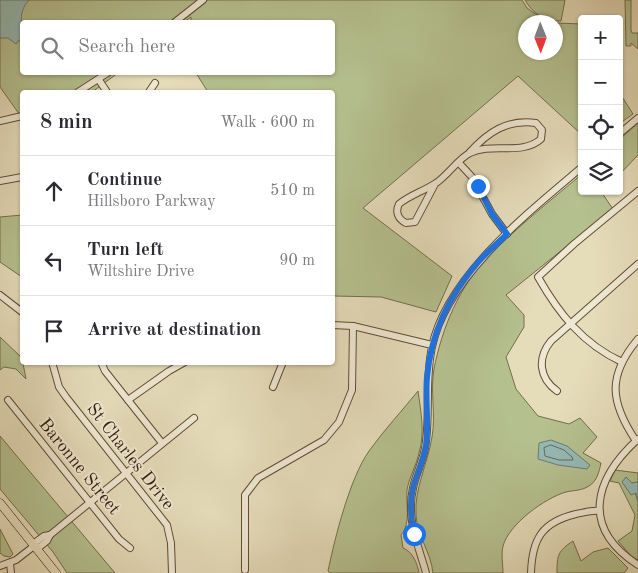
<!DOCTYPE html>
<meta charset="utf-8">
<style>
:root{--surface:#fff;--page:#f2f2f3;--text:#2b2b33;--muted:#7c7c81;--line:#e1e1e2}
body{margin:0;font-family:"Old Standard TT",serif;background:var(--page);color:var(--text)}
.controls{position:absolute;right:15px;top:15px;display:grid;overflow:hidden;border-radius:5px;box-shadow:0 1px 4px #0004}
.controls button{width:45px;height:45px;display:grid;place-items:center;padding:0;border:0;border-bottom:1px solid var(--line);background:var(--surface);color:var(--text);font:25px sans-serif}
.compass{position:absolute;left:518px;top:15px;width:45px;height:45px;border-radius:50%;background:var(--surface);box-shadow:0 1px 4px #0004;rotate:179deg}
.stop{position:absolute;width:15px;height:15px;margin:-11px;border:4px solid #1a73e8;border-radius:50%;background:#fff}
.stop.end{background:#1a73e8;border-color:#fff;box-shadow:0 1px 5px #0008}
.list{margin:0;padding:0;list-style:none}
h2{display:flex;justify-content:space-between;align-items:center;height:65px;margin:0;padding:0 20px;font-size:21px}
h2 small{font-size:16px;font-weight:400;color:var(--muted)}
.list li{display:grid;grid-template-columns:32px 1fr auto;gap:15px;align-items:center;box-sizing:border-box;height:70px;padding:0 20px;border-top:1px solid var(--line)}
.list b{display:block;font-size:19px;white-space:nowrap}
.list p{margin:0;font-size:16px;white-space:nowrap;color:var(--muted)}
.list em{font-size:16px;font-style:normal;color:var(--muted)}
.icon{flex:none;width:28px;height:28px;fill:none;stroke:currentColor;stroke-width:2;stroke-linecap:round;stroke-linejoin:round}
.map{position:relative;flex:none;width:638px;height:573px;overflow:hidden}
.search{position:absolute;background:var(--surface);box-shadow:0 1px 4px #0004;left:20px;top:20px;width:315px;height:55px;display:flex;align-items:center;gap:12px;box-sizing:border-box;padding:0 18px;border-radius:5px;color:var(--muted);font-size:19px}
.panel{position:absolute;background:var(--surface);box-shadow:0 1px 4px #0004;left:20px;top:90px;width:315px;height:275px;border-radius:5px}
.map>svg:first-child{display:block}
.green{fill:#b5c08f;stroke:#746e4c}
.water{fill:#96bab5;stroke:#6e7b70}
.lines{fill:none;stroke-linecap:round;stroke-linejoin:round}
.shore{stroke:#646b5f;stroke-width:1}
.minor-casing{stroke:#604c35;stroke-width:8}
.major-casing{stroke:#331c09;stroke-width:9}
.minor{stroke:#eee8d2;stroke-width:6}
.major{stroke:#e5dcba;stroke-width:8}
.route{stroke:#1a73e8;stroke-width:6}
.labels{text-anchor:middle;stroke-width:4;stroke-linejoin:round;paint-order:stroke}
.street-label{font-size:18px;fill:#331c09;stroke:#eee8d2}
</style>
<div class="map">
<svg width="638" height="573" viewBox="0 0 638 573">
<rect width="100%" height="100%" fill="#e5dcba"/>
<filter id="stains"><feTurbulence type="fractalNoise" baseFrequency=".004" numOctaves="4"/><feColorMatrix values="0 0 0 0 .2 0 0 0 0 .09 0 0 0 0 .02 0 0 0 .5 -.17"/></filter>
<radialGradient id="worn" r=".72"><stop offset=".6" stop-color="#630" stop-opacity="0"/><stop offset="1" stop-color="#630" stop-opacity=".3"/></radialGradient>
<!-- green -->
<g class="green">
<path d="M0 0H522L527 8 547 22H549H526V52H556V23L582 24V135L518 76 363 208 452 276 436 312 381 297 333 296 332 92H208L196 73 332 72V22H191V17L184 22H22V72L118 73 92 92H22V118L0 87Z"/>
<path d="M525 0H565L561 21C545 21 533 14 525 0Z"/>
<path d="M625 0H631V30L632 33H638V49L631 43V46H626Z"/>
<path d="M619 92 633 114 619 124Z"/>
<path d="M638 123V155L619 175V140Z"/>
<path d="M582 174V191H603L602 193 613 209 506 295 524 315V327L506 357 516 389 538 416 569 424 580 418 597 437 583 453 601 463C599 472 597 481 589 486 581 491 574 490 566 492 545 498 509 524 503 546 501 554 503 565 503 573H433C431 553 417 535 416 515 414 489 428 463 432 437 436 415 430 391 434 369 442 328 459 287 488 257 517 227 550 201 582 174Z"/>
<path d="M22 215V277L0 262V217Z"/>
<path d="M0 337 22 358 26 379 16 369 4 367 0 370Z"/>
<path d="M418 391C421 412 425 433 419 453 416 466 409 478 407 490 406 505 411 524 401 535L403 548C413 552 417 563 419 573H330L328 571C335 537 350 478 369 451 384 430 402 411 418 391Z"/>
<path d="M0 436 115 573H67L53 552 0 489Z"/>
<path d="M615 470 638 473V482L632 483 638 502V560L631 556 618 541 632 531 635 515 619 483 610 481Z"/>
<path d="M0 529 13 554 10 557 4 556 0 553Z"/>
<path d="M573 541 581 561 593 552 608 548 628 568 624 573H557C557 555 558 551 573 541Z"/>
</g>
<!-- water -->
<g class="water">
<path d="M0 0H29C17 13 23 24 22 40L18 41 16 44 8 38H0Z"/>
<path d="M551 440 567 446 590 465 587 469 558 465 538 459 539 443Z"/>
<path d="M626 477 632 483 638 482V502L636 493 631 495 622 482Z"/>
</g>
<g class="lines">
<!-- shore -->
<path class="shore" d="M551 445 564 450 572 457 573 460H559L545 456 544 448Z"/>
<defs>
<g id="minor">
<path d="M175 22 203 0"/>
<path d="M99 80 107 92"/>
<path d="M78 92 109 72"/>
<path d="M149 92 155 83"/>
<path d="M0 121 22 116"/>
<path d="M619 134 638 118"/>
<path d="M459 163 472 177 492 214 507 234"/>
<path d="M0 181 22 177"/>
<path d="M435 184 415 222 406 223C398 219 395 212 399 204 410 195 424 191 436 183 446 177 460 157 470 153 492 142 522 156 541 139L542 130 536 123C507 119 488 132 469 153"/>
<path d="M0 295 22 312"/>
<path d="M332 325 353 326 432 345"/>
<path d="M52 362 59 387 66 397 167 525 171 543 172 573"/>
<path d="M101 362 105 371 162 443"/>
<path d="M622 362C583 344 559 314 538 277L574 244 638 191"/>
<path d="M273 387 283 362"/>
<path d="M557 391C539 378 537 358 551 341L638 264"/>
<path d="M8 400 119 539 130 548"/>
<path d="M128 400 169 371 185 362"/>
<path d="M638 439C593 480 581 528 638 565"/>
<path d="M636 441C610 402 607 376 638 339"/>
<path d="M33 544 44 536 50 535 194 418"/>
<path d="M37 549 47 541 50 535"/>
<path d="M10 563 11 573"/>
<path d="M0 566 16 560 34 546"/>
<path d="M245 570V495L258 478 324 440 339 422 352 390 353 326"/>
<path d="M426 573C418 544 406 519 413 488 416 472 425 458 426 441 430 410 425 379 432 347 446 277 529 212 582 167"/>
<path d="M531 573C532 539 542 522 576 514 583 513 591 510 599 511"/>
</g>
<path id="major" d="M0 503 56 573"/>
</defs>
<!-- minor casing -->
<use href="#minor" class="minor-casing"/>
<!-- major casing -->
<use href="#major" class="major-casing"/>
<!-- minor -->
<use href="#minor" class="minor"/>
<!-- major -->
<use href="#major" class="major"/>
</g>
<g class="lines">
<!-- route -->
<path class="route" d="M414 534C410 515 409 496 416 478 420 467 424 457 426 445 429 423 425 399 427 377 431 333 451 293 479 261 488 251 498 243 507 234L492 214 478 186"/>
</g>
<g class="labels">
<!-- street labels -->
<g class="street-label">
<text transform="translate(131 456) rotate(52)" y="6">St Charles Drive</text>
<text transform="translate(80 466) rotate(51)" y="6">Baronne Street</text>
</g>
</g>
<rect width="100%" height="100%" filter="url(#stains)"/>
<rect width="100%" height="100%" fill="url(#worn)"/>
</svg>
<div class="controls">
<button>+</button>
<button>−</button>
<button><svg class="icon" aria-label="locate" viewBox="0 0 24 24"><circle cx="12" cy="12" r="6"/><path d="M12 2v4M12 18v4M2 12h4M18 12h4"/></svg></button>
<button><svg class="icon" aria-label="layers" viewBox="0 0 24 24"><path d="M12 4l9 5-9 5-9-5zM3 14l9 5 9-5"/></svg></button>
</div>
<svg class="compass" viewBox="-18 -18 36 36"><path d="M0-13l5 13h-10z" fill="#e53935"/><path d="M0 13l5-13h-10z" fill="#7c7c81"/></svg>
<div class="stop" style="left:414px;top:534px"></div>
<div class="stop end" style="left:478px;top:186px"></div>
<div class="search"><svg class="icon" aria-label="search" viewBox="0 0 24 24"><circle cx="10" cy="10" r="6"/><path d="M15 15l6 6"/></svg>Search here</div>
<section class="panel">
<h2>8 min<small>Walk · 600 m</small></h2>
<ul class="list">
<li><svg class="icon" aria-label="ahead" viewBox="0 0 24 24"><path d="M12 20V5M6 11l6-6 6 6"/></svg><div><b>Continue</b><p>Hillsboro Parkway</p></div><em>510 m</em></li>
<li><svg class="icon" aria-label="left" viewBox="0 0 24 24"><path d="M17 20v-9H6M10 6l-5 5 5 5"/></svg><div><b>Turn left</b><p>Wiltshire Drive</p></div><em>90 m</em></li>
<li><svg class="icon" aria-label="arrive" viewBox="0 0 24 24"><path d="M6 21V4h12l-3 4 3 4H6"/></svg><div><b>Arrive at destination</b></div></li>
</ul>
</section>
</div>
